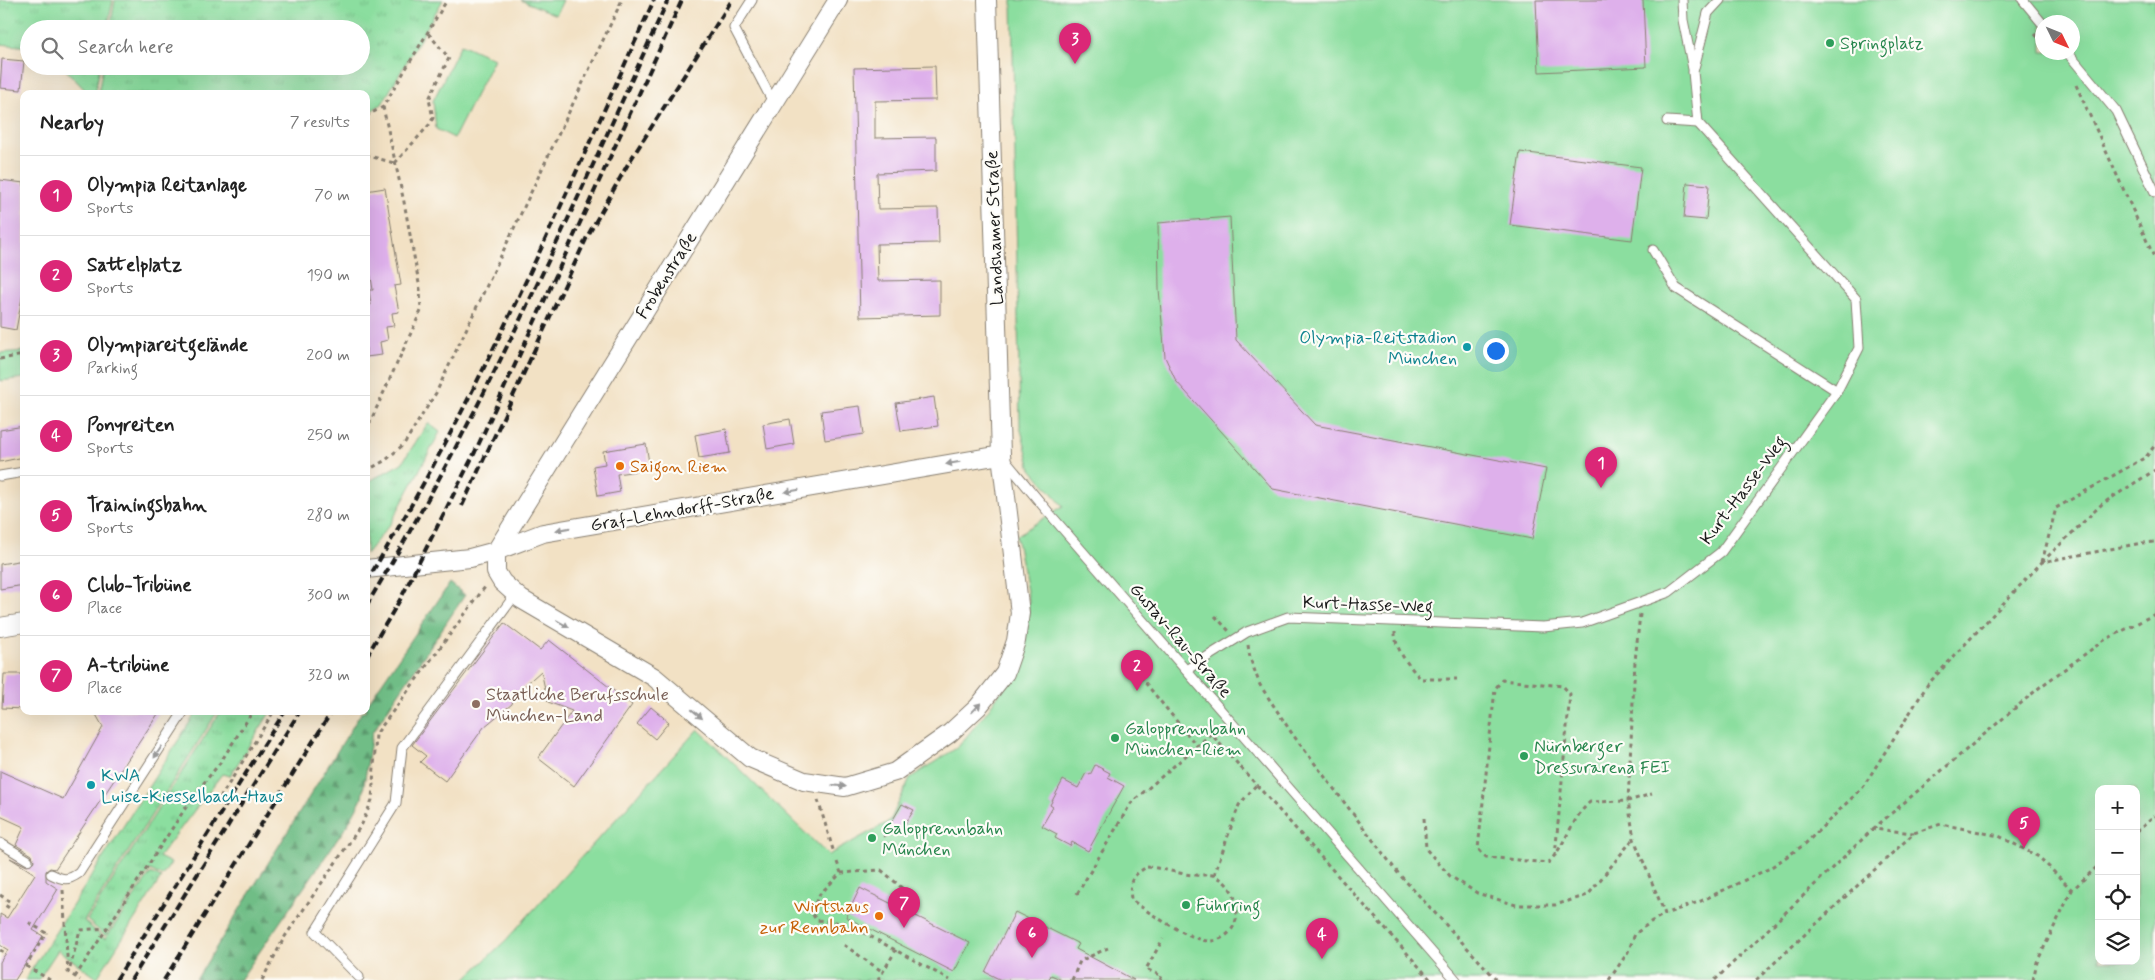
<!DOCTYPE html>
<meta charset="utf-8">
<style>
:root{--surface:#fff;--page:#f2f2f2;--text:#222;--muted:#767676;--line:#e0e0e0;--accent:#db2777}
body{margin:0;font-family:Mynerve,sans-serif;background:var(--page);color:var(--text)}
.controls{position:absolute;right:15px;bottom:15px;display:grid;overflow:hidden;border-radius:10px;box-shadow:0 5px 20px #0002}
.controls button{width:45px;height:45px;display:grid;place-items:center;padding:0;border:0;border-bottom:1px solid var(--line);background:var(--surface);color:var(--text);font:25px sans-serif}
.compass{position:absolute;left:2035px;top:15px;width:45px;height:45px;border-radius:50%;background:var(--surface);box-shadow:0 5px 20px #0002;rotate:133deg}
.you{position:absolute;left:1495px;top:350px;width:18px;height:18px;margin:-12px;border:4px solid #fff;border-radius:50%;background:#1a73e8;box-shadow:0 0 0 8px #1a73e833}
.badge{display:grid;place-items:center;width:32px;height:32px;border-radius:50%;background:var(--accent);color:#fff;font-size:16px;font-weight:700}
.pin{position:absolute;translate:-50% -41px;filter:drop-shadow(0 1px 2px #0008)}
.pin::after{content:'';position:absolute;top:26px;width:18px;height:15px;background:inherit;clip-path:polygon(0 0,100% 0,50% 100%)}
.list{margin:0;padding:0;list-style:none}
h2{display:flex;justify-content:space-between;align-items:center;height:65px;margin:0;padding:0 20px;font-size:21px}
h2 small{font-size:16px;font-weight:400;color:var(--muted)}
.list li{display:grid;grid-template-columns:32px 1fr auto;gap:15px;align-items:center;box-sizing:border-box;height:80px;padding:0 20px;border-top:1px solid var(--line)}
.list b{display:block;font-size:19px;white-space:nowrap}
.list p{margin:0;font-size:16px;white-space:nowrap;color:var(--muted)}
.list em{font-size:16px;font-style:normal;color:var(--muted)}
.icon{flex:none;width:28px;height:28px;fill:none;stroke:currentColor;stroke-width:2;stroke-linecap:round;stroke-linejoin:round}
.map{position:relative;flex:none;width:2155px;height:980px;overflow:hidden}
.search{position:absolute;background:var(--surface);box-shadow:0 5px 20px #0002;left:20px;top:20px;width:350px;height:55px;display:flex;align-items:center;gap:12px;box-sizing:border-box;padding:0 18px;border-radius:28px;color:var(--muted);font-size:19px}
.panel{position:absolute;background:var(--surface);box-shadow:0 5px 20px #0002;left:20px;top:90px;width:350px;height:625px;border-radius:10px}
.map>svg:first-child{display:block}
.grass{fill:url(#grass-tufts);stroke:#547d5e}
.forest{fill:url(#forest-firs);stroke:#466c51}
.park{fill:#8bde9f;stroke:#547d5e;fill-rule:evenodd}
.building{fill:#deb0eb}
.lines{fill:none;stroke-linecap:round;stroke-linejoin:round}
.lane-casing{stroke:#877e70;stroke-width:11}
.street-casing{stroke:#877e70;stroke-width:20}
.path{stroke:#877e70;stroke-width:3;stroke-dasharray:4 4;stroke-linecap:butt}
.lane{stroke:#fff;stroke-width:9}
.street{stroke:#fff;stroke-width:18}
.rail{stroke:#1c1c1c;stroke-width:4;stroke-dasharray:8 4;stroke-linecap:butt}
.oneway{fill:#999}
.leisure-dot{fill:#2e9e5b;stroke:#fdfcf7;stroke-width:2}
.culture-dot{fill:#0f9aa8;stroke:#fdfcf7;stroke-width:2}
.food-dot{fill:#e8710a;stroke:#fdfcf7;stroke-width:2}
.education-dot{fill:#8d6e63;stroke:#fdfcf7;stroke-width:2}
.labels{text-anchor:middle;stroke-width:4.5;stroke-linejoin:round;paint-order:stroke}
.leisure-label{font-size:18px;fill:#27864d;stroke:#fdfcf7;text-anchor:start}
.street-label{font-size:18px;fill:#1c1c1c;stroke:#fdfcf7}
.culture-label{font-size:18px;fill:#0d838f;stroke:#fdfcf7;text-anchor:end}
.food-label{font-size:18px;fill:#c56008;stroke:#fdfcf7;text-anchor:start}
.education-label{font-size:18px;fill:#785e54;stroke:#fdfcf7;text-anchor:start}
</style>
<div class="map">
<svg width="2155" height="980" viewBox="0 0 2155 980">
<defs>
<pattern id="grass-tufts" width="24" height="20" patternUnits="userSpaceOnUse" patternTransform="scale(1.25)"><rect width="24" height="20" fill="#8bde9f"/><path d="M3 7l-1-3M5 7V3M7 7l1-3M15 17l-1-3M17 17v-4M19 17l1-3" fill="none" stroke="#77be88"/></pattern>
<pattern id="forest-firs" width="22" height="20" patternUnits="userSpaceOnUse" patternTransform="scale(1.25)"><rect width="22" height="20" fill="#70bd86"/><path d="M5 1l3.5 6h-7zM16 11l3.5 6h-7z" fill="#5b996d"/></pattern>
</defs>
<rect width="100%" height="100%" fill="#fdfcf7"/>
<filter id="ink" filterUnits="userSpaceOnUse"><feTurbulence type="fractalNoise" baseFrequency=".02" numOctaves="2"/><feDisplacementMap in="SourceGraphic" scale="10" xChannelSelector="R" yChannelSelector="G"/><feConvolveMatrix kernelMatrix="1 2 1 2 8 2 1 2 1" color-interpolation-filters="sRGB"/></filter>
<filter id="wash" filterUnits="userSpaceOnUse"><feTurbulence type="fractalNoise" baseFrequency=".0096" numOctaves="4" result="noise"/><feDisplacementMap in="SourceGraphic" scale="20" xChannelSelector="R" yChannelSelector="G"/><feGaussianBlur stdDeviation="1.12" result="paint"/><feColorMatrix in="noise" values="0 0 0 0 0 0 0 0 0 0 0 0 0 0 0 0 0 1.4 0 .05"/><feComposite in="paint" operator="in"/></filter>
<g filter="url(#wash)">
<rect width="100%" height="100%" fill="#f2e1c4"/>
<!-- grass -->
<g class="grass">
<path d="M0 0H113L107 29H29V47L0 44Z"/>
<path d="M115 0H443L382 104 366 114V94H98L103 66H361V29H110Z"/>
<path d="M62 66H100L95 94H89Z"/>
<path d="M428 423 440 432 391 523 366 554V483L402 463Z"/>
<path d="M197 711H218L84 921 105 939 151 873 161 878 97 978 58 950 38 980H25Z"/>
<path d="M221 711H271L230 776 222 774 159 857 171 863 162 876 150 870 105 936 87 920Z"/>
</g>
<!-- forest -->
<path class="forest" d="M450 583 465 595 372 733 362 798 348 824 240 980H196L359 716 363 711H366V706Z"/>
<!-- park -->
<g class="park">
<path d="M521 0H563L556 15Z"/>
<path d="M1012 0H2155V980H464L506 940 698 729 828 855 890 821 910 778 958 747 988 710 1010 678 1025 642 1029 601 1016 536 1063 506 1031 469 1020 426ZM2042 22H2072V52H2042ZM2099 789H2136V961H2099Z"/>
<path d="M461 44 494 59 454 138 436 129 433 101Z"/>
<path d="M24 351V378L0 381V353Z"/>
</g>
<g id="blocks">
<!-- building -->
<g class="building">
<path d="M1536 0H1643L1646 67 1539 72Z"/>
<path d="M2 59 24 61 21 90 0 88Z"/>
<path d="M935 66 936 100 875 101V138L936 137V171L877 173 878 209 938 208 939 243 877 244 878 281 940 280V315L860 317 854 68Z"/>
<path d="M1520 152 1641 167 1632 240 1510 225Z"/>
<path d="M0 180 24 183V287L16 330 0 327Z"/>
<path d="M1687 183 1709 185 1706 220 1684 218Z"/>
<path d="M385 188 401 285 394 286 399 312 392 313 394 326 386 327 388 340 380 342 382 355 366 357V305H371L369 290H373L366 246V191Z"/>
<path d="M1230 217 1236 340 1315 425 1546 469 1532 539 1273 489 1176 381 1165 357 1159 289 1158 223Z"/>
<path d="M934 397 938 426 901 431 896 403Z"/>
<path d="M860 406 864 434 825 440 821 411Z"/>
<path d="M790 419 794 444 767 449 763 424Z"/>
<path d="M24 426V457L0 462V430Z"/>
<path d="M726 429 730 453 699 458 695 435Z"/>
<path d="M646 444 650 469 617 474 620 492 598 496 593 466 605 464 603 451Z"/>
<path d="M24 560V585L0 589V564Z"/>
<path d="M504 623 540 650 549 640 632 705 574 786 538 758 572 711 548 702 541 671 514 695 512 704 484 727 445 781 420 762 426 756 412 745Z"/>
<path d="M4 674H24V709L2 708Z"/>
<path d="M651 707 669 722 655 739 637 724Z"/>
<path d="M94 711H160L55 869 50 868 46 871V881L58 889 33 930 43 936 15 980H0V962L8 950 0 945V914L7 918 35 874 10 858 27 866 31 865 34 861 32 855 16 845 24 827 0 816V771L63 799 103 727Z"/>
<path d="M1095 765 1110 773 1108 777 1124 786 1088 851 1072 842 1070 846 1055 838 1057 834 1042 826 1053 807 1050 805 1063 780 1078 788 1086 773 1090 775Z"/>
<path d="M902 804 914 810 904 826 883 837Z"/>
<path d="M860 888 970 943 954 972 846 917Z"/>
<path d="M1015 912 1079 944 1076 949 1134 980H1062L1051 975 1049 980H1001L985 972Z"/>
</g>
</g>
</g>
<g filter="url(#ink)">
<use href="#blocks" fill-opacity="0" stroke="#877e70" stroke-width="1"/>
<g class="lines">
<defs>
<g id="lane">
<path d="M752 0 734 28 773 102"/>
<path d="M1682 0 1683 20 1693 69"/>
<path d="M2023 0 2042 23"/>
<path d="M2067 52 2116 111 2155 192"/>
<path d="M1667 121 1698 123"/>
<path d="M1653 250 1676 288 1837 391"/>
<path d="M1004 459 1049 513 1456 980"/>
<path d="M0 476 24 472"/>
<path d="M1186 670 1247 632 1288 617 1543 627 1582 623 1669 592 1721 552 1837 391 1859 348 1856 299 1698 123 1693 72 1708 13 1720 0"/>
<path d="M0 843 28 860"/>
<path d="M51 874C63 880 68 881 79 873L184 711"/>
<path d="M359 977 315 932 396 803 402 748 515 595"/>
</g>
<g id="street">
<path d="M496 551V572L502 582 521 599 654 677 750 758 804 781 845 787 895 772 950 733 978 707 1005 673 1016 641 1020 613 1001 455 987 0"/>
<path d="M496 551 838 0"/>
<path d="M366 569 470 558 496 551 543 533 1001 455"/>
<path d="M0 627 24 623"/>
</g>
</defs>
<!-- lane casing -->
<use href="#lane" class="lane-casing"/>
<!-- street casing -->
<use href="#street" class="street-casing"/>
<!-- path -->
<g class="path">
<path d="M2035 34 2042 42"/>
<path d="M2076 85 2155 259"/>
<path d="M366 116 383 107 447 0"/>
<path d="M366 155 394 163"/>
<path d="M395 163 429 125 433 118 429 99 449 58 427 32"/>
<path d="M0 359 24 355"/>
<path d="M366 431 421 311 420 289 404 202 383 107"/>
<path d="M366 471 386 460 404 444 436 393 622 0"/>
<path d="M2042 562 2056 508 2146 457 2155 445"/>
<path d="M2042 562 2102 504 2155 470"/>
<path d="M1640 614 1635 661 1628 801 1634 839 1665 914 1701 901 1770 868 1805 844 1863 787 1928 684 2042 562 2142 543 2155 542"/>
<path d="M1215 616 1229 631"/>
<path d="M1395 632C1395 650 1409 666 1421 679H1457"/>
<path d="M1248 645 1250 658 1260 685 1293 735 1398 873 1497 980"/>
<path d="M1125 658 1197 746"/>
<path d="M220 798 274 711"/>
<path d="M818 800 834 853"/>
<path d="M1424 818 1426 849 1450 876 1477 893 1516 905H1555L1588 895 1633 839"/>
<path d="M1873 829 2040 687 2103 641 2155 614"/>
<path d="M2136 832 2155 816"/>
<path d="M1555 856 1570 694 1563 686 1502 680 1495 689 1478 849 1486 857 1548 863C1566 845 1571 819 1590 802L1628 801 1652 794"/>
<path d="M837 862 841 873 818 896 812 913 816 920 846 923 950 980"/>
<path d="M1147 867C1165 868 1180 875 1196 875 1203 876 1208 873 1215 876 1244 889 1246 937 1211 941 1195 943 1143 910 1131 899 1129 881 1131 876 1147 867Z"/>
<path d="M841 873 881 870C894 880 904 891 917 900"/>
<path d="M1214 875 1239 805 1257 784"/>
<path d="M63 890 68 972 80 980"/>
<path d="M1077 894 1131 803 1211 734 1431 980"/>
<path d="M0 895 8 900 5 905 12 910"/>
<path d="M844 945 883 972"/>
<path d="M0 950 5 953"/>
<path d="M25 965 26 966 46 933 28 922"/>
<path d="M26 966 50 980"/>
<path d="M70 968 80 930 107 928"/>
<path d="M75 977 194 795 220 763 253 711"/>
<path d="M262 980 284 938 362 824 372 800 376 734 485 587"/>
<path d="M878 980 896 950"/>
<path d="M1072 980 1080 961 1108 948"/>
<path d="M1160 980 1162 976 1146 969 1163 939"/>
<path d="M1609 980 1628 952 1635 934 1652 921 1665 914"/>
<path d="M1715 980 1873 829 1914 833"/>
<path d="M1756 980 1914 833 1941 824 1999 836 2039 857 2072 890"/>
<path d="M2033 980 2037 962 2072 890 2099 865"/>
</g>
<!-- lane -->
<use href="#lane" class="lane"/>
<!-- street -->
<use href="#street" class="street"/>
<!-- rail -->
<g class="rail">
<path d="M462 506 587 237 628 164 732 0"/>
<path d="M366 582C480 397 564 197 654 0"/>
<path d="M366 606C484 412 574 206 668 0"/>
<path d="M366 657 401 598 475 452 682 0"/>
<path d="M116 980 285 711"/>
<path d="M131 980 300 711"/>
<path d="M164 980 332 711"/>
</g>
</g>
<!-- one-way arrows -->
<defs><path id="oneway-solid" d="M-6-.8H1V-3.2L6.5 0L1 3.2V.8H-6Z" transform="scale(1.25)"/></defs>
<g class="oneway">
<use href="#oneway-solid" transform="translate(953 463) rotate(170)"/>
<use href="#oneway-solid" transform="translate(792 491) rotate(170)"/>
<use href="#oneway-solid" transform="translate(563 529) rotate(170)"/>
<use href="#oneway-solid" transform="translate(563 624) rotate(30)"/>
<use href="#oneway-solid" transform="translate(976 708) rotate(-46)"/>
<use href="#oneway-solid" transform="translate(697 714) rotate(40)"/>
<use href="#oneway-solid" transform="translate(158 752) rotate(123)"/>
<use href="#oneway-solid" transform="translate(839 786) rotate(5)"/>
</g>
</g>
<!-- markers -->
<g class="leisure-dot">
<circle cx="1830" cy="43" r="5"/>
<circle cx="1115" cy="738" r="5"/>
<circle cx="1524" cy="756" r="5"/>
<circle cx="872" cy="838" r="5"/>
<circle cx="1186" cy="905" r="5"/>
</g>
<g class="culture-dot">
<circle cx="1467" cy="347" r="5"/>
<circle cx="91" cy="785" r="5"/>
</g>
<g class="food-dot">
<circle cx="620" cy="466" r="5"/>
<circle cx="879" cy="916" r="5"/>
</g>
<circle class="education-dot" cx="476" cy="704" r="5"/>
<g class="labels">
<!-- leisure labels -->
<g class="leisure-label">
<text x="1840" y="49">Springplatz</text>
<text x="1125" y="734">Galopprennbahn<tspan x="1125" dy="21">München-Riem</tspan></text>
<text x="1534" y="752">Nürnberger<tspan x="1534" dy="21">Dressurarena FEI</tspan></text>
<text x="882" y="834">Galopprennbahn<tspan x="882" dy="21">Műnchen</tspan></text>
<text x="1196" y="911">Führring</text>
</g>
<!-- street labels -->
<g class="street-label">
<text transform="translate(994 228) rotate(-92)" y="6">Landshamer Straße</text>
<text transform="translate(666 275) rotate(-58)" y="6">Frobenstraße</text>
<text transform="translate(1743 490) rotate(-53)" y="6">Kurt-Hasse-Weg</text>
<text transform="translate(682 509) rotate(-10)" y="6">Graf-Lehndorff-Straße</text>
<text transform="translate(1368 604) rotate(2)" y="6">Kurt-Hasse-Weg</text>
<text transform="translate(1181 640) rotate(49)" y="6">Gustav-Rau-Straße</text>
</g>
<!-- culture labels -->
<g class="culture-label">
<text x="1457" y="343">Olympia-Reitstadion<tspan x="1457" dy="21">München</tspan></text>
<text x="101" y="781" text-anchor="start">KWA<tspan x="101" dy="21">Luise-Kiesselbach-Haus</tspan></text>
</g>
<!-- food labels -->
<g class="food-label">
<text x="630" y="472">Saigon Riem</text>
<text x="869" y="912" text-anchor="end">Wirtshaus<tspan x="869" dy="21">zur Rennbahn</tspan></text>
</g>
<!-- education labels -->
<g class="education-label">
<text x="486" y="700">Staatliche Berufsschule<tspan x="486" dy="21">München-Land</tspan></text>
</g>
</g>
</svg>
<div class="controls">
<button>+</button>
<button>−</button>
<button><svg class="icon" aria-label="locate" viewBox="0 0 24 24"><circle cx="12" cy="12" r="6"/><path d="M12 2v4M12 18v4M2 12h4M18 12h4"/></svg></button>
<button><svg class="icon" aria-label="layers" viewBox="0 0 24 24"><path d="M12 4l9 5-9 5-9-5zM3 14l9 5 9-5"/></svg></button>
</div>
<svg class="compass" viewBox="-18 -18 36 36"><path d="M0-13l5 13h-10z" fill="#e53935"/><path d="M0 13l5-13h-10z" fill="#767676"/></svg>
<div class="you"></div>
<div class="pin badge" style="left:1601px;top:488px">1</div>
<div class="pin badge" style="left:1137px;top:691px">2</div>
<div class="pin badge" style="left:1075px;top:64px">3</div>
<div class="pin badge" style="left:1322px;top:959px">4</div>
<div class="pin badge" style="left:2024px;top:848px">5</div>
<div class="pin badge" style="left:1032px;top:958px">6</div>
<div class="pin badge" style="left:904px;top:928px">7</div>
<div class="search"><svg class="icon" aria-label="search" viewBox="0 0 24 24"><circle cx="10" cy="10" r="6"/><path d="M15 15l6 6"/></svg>Search here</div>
<section class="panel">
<h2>Nearby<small>7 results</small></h2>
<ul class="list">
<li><span class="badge">1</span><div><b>Olympia Reitanlage</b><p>Sports</p></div><em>70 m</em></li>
<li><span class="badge">2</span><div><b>Sattelplatz</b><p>Sports</p></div><em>190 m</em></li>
<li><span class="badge">3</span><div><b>Olympiareitgelände</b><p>Parking</p></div><em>200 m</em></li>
<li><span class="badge">4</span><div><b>Ponyreiten</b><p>Sports</p></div><em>250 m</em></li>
<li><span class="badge">5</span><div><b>Trainingsbahn</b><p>Sports</p></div><em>280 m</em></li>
<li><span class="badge">6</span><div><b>Club-Tribüne</b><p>Place</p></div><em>300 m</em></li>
<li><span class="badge">7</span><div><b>A-tribüne</b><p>Place</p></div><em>320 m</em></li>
</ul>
</section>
</div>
